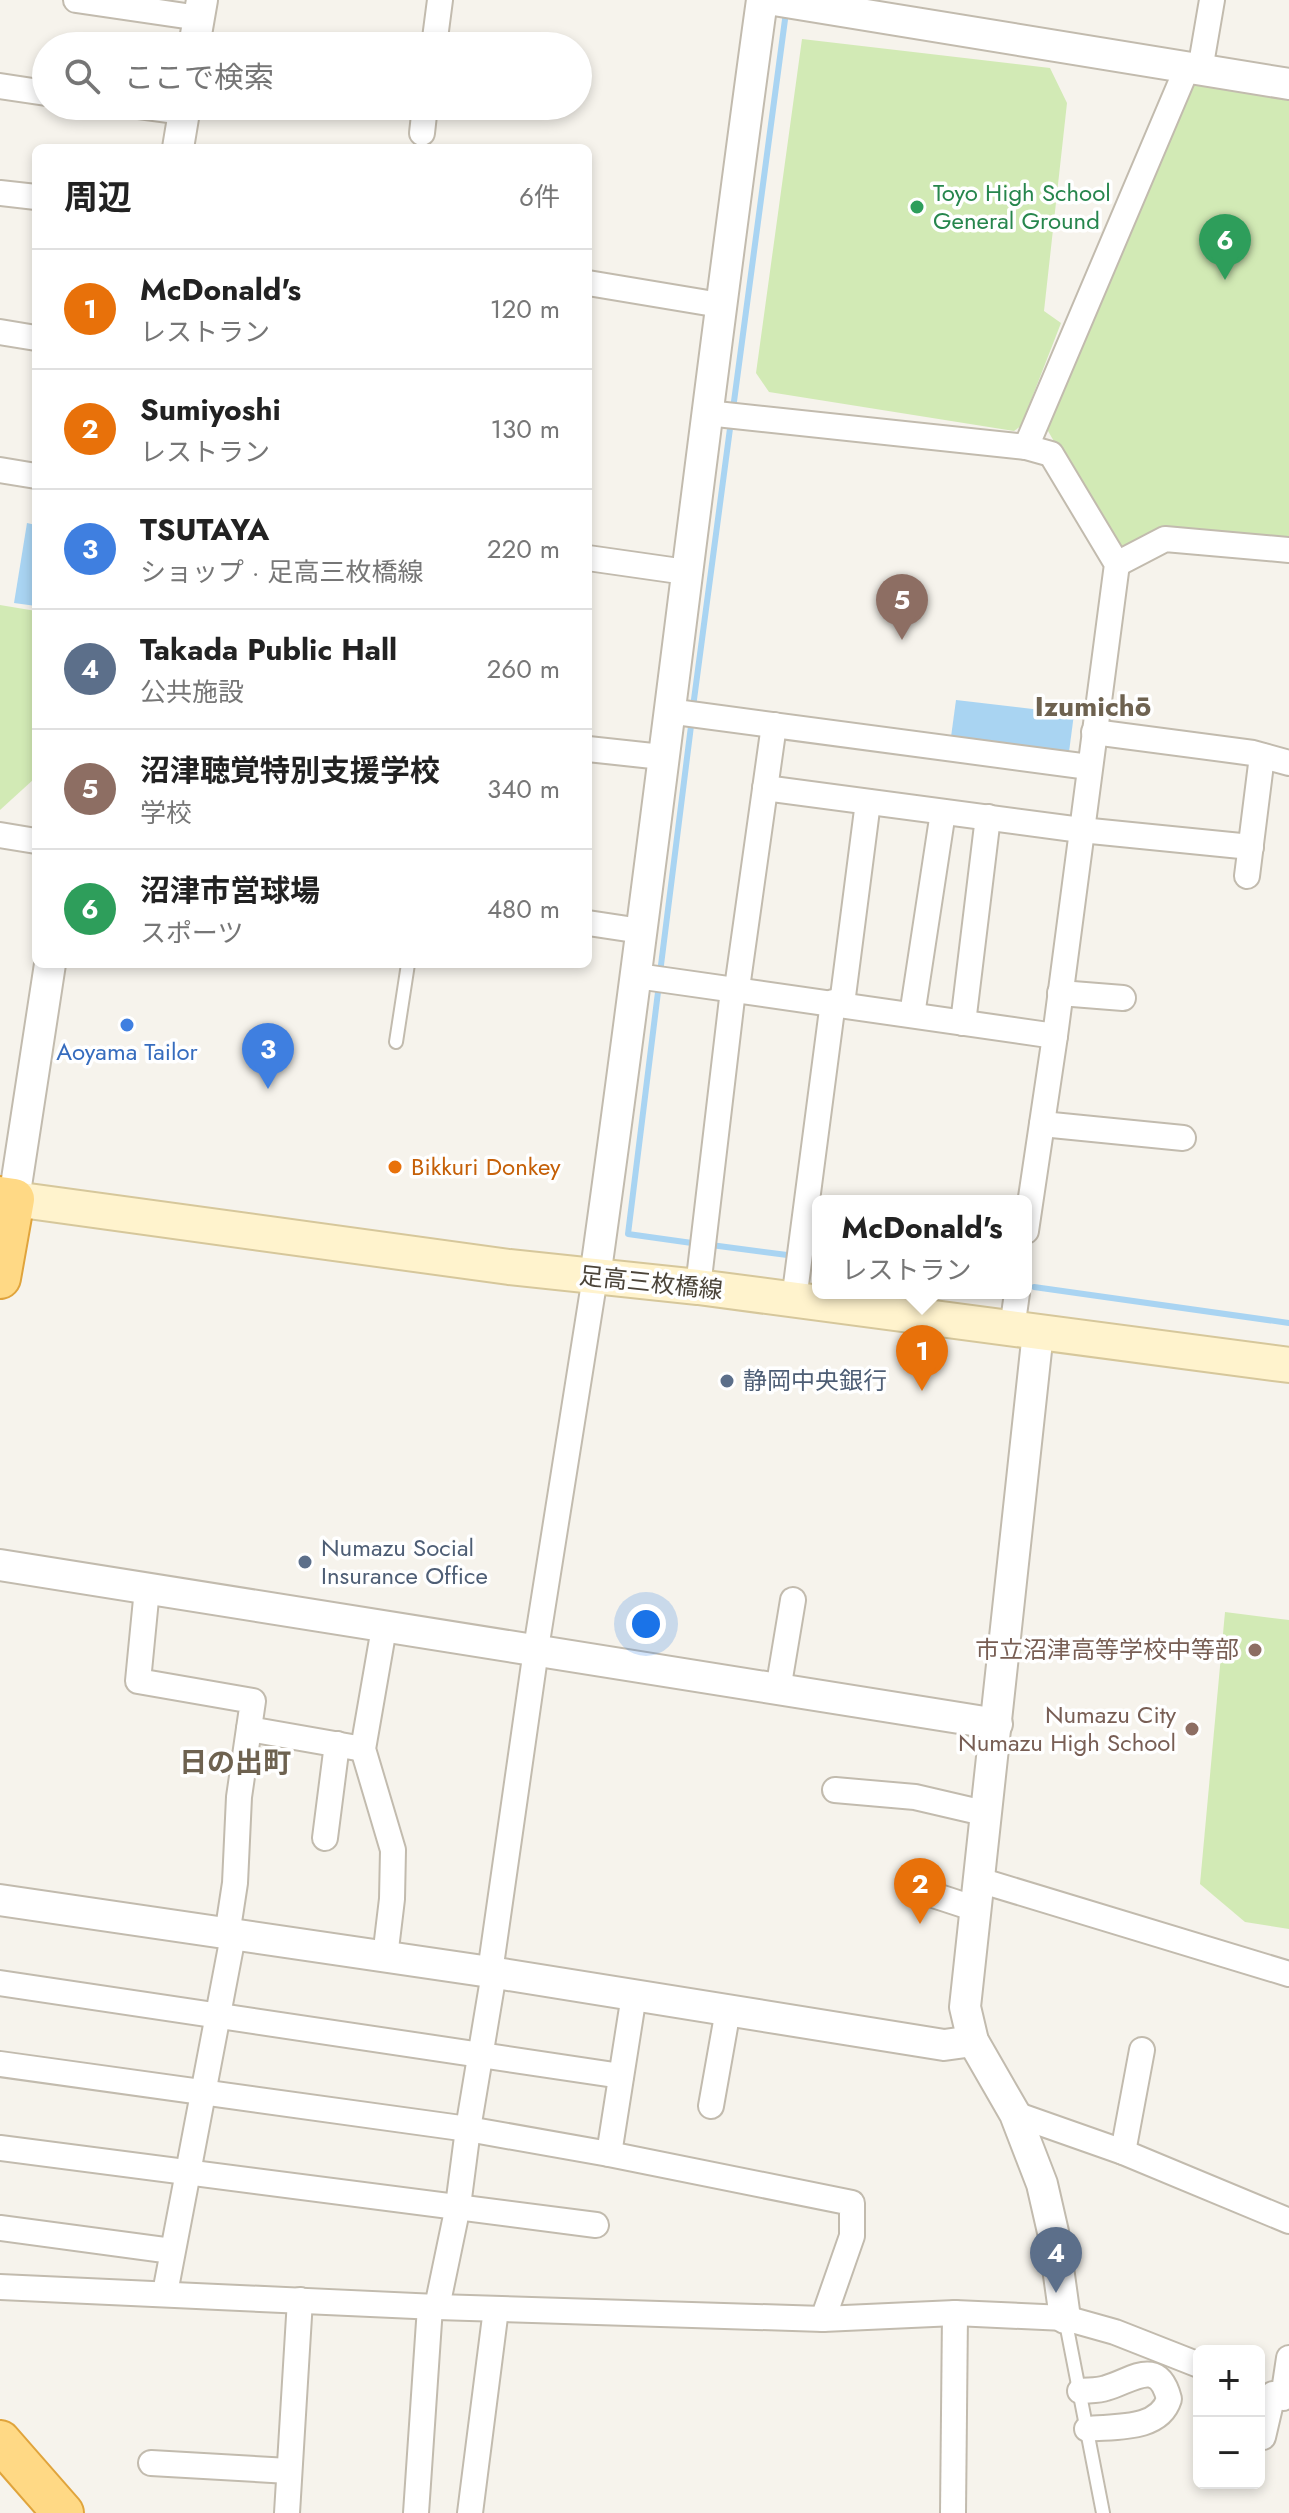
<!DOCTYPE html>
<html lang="ja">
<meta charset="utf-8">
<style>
:root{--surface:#fff;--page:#f6f6f6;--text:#222;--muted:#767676;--line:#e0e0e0;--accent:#1a73e8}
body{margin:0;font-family:Jost,"Noto Sans JP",sans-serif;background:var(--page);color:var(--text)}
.controls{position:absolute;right:24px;bottom:24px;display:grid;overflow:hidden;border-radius:12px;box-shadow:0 4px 12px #0003}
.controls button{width:72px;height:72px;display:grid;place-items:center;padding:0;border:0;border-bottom:2px solid var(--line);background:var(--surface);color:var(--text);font:40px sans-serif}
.you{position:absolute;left:646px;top:1624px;width:28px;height:28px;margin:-20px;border:6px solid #fff;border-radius:50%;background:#1a73e8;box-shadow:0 0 0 12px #1a73e833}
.badge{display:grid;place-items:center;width:52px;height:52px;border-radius:50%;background:var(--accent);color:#fff;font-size:26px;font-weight:700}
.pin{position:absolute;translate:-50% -66px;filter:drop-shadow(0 2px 4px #0008)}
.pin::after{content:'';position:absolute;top:42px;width:28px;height:24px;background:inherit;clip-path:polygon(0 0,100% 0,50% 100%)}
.popup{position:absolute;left:812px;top:1195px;width:220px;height:104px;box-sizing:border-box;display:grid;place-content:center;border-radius:12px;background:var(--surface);filter:drop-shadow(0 2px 6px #0005);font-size:26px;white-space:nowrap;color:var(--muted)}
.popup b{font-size:30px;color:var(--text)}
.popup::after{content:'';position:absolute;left:50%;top:100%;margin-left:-16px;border:16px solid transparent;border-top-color:var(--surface)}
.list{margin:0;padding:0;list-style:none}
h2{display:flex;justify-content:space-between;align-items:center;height:104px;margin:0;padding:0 32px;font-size:34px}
h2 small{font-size:26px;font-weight:400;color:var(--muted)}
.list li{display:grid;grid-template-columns:52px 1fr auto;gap:24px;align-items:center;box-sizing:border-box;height:120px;padding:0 32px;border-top:2px solid var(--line)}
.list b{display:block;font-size:30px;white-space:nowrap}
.list p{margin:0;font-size:26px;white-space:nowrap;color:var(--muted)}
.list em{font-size:26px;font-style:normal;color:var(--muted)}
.icon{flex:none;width:44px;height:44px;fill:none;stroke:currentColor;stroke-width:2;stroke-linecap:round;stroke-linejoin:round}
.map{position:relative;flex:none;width:1289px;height:2513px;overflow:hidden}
.search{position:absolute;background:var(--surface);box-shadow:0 4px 12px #0003;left:32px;top:32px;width:560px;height:88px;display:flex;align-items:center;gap:20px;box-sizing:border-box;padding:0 28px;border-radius:44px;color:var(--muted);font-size:30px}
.panel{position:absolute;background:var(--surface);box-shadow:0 4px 12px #0003;left:32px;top:144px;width:560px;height:824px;border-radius:12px}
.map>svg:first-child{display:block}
.green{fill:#d2eab5}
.water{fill:#a9d4f2}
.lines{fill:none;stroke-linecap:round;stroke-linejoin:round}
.stream{stroke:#a9d4f2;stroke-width:6}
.service-casing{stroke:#c2bbae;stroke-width:16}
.minor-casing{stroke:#c2bbae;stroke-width:28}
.tertiary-casing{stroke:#c2bbae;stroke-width:34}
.secondary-casing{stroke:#d6c79b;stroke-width:38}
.trunk-casing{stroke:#e0a43c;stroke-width:44}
.service{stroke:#fff;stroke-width:12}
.minor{stroke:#fff;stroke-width:24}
.tertiary{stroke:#fff;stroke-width:30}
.secondary{stroke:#fff3cd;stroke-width:34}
.trunk{stroke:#ffd985;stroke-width:40}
.leisure-dot{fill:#2e9e5b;stroke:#fff;stroke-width:3}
.shop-dot{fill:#3f7fe0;stroke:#fff;stroke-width:3}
.food-dot{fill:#e8710a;stroke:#fff;stroke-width:3}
.service-dot{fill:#5c6f8a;stroke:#fff;stroke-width:3}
.education-dot{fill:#8d6e63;stroke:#fff;stroke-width:3}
.labels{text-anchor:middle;stroke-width:7;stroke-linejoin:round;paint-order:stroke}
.leisure-label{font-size:24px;fill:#27864d;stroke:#fff;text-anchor:start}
.shop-label{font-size:24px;fill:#366cbe;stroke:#fff}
.food-label{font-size:24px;fill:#c56008;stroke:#fff;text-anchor:start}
.street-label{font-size:24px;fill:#4b4439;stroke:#fff}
.service-label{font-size:24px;fill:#4e5e75;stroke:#fff;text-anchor:start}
.education-label{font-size:24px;fill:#785e54;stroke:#fff;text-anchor:end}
.quarter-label{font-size:28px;font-weight:bold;fill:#6e6250;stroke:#fff}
</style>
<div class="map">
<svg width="1289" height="2513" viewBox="0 0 1289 2513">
<rect width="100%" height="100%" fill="#f6f3ec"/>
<!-- green -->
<g class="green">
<path d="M802 39 1050 68 1067 103 1044 311 1061 323 1021 426 1014 431 769 392 756 373Z"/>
<path d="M1192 83 1289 99V539L1125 548 1115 547 1048 431V416Z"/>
<path d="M0 605 36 611V770L34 779 0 810Z"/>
<path d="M1225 1612 1289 1620V1929L1245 1922 1200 1884Z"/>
</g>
<!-- water -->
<g class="water">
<path d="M27 523 36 525V606L14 603Z"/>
<path d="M956 700 1074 714 1069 752 951 737Z"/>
</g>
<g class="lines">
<!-- stream -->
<g class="stream">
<path d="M733 409 786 12"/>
<path d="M693 707 731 421"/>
<path d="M660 973 692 718"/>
<path d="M659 984 628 1234 699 1244"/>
<path d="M711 1245 795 1256"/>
<path d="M1034 1287 1289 1323"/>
</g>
<defs>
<g id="service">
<path d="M396 1042 408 964"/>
<path d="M1065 2318 1103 2513"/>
</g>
<g id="minor">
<path d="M76 0 199 18"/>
<path d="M434 46 440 0"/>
<path d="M1200 70 1212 0"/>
<path d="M0 86 46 93"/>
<path d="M139 106 184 112"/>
<path d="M422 133 425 106"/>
<path d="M0 193 36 197"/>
<path d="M588 283 720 305"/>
<path d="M0 332 36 338"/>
<path d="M707 413 1026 447 1051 454 1117 564 1055 1036 1026 1231"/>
<path d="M1026 447 1187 68"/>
<path d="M0 470 36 476"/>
<path d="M588 558 686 572"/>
<path d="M1117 564 1165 539 1289 550"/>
<path d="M668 711 1089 767"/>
<path d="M1094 732 1253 753 1289 763"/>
<path d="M588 749 662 757"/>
<path d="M765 788 1081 830 1251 847"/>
<path d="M0 835 36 841"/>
<path d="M1247 876 1262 756"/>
<path d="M588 923 641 931"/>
<path d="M637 976 1055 1036"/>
<path d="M1060 993 1123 998"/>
<path d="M842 1004 868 802"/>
<path d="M912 1015 943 812"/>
<path d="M963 1023 988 817"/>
<path d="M1042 1124 1183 1138"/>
<path d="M698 1287 733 990 738 981 774 725"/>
<path d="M794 1300 833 1002"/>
<path d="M1012 1329 1017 1293"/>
<path d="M147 1589 138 1681 253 1701 239 1797 235 1883 227 1935"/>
<path d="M384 1628 363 1749 393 1850 392 1899 385 1957"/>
<path d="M778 1690 793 1600"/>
<path d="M249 1729 363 1749"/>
<path d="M835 1790 915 1797 988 1814"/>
<path d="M325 1838 337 1744"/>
<path d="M979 1880 1289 1974"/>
<path d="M921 1891 976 1909"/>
<path d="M490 1972 538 1636 595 1277"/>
<path d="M0 1983 621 2076"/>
<path d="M0 2064 468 2129 609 2154 852 2203V2236L823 2319"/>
<path d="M711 2106 728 2010"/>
<path d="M1015 2114 1123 2152 1289 2221"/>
<path d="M0 2148 596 2225"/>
<path d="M1123 2152 1142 2050"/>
<path d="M609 2154 634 1995"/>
<path d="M0 2228 172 2251"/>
<path d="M0 2287 437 2307 823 2319 955 2313 1065 2318 1115 2332 1199 2365"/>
<path d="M165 2293 233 1936"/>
<path d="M437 2307 458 2206 468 2129 494 1973"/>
<path d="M1080 2391C1088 2390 1098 2391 1106 2388 1132 2381 1158 2356 1169 2399 1159 2431 1114 2426 1087 2429"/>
<path d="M1283 2398 1289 2358"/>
<path d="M1263 2437 1273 2394"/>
<path d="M151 2463 289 2471"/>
<path d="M287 2513 300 2300"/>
<path d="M416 2513 430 2307"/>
<path d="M470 2513 496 2309"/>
<path d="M953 2513 955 2313"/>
</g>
<g id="tertiary">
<path d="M774 0 1289 84"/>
<path d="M194 46 202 0"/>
<path d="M178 148 185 106"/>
<path d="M14 1199 50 964"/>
<path d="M595 1277C655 852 703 425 762 0"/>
<path d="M1038 1332 965 2007 973 2041 1015 2114 1042 2184 1053 2232 1065 2318"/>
<path d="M0 1565 997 1724"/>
<path d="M0 1900 490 1972 944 2045 973 2041"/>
</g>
<path id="secondary" d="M14 1199 509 1267 698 1287 1289 1365"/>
<g id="trunk">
<path d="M0 1197 14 1199 0 1278"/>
<path d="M0 2441 63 2513"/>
</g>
</defs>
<!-- service casing -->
<use href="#service" class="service-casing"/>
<!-- minor casing -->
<use href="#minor" class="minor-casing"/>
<!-- tertiary casing -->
<use href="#tertiary" class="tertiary-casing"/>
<!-- secondary casing -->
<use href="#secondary" class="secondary-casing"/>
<!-- trunk casing -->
<use href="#trunk" class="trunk-casing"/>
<!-- service -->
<use href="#service" class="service"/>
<!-- minor -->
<use href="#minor" class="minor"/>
<!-- tertiary -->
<use href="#tertiary" class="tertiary"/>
<!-- secondary -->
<use href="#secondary" class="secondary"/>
<!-- trunk -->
<use href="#trunk" class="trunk"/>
</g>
<!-- markers -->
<circle class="leisure-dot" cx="917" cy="207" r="8"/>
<circle class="shop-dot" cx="127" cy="1025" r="8"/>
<circle class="food-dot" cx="395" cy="1167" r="8"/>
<g class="service-dot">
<circle cx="727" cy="1381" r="8"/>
<circle cx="305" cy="1562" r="8"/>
</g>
<g class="education-dot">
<circle cx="1255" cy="1650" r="8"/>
<circle cx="1192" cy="1729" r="8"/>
</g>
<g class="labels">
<!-- leisure labels -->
<g class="leisure-label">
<text x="933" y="201">Toyo High School<tspan x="933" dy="28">General Ground</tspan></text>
</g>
<!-- shop labels -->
<g class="shop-label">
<text x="127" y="1060">Aoyama Tailor</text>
</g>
<!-- food labels -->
<g class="food-label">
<text x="411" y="1175">Bikkuri Donkey</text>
</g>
<!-- street labels -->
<g class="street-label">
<text transform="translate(651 1283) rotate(6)" y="8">足高三枚橋線</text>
</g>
<!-- service labels -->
<g class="service-label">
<text x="743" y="1389">静岡中央銀行</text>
<text x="321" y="1556">Numazu Social<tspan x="321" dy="28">Insurance Office</tspan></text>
</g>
<!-- education labels -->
<g class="education-label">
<text x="1239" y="1658">市立沼津高等学校中等部</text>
<text x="1176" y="1723">Numazu City<tspan x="1176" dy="28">Numazu High School</tspan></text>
</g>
<!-- quarter labels -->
<g class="quarter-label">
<text x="1093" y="716">Izumichō</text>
<text x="235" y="1772">日の出町</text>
</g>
</g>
</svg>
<div class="controls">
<button>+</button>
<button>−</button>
</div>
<div class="you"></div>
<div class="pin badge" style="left:922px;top:1391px;background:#e8710a">1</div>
<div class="popup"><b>McDonald's</b>レストラン</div>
<div class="pin badge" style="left:920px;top:1924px;background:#e8710a">2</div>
<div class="pin badge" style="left:268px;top:1089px;background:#3f7fe0">3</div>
<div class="pin badge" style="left:1056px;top:2293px;background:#5c6f8a">4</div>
<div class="pin badge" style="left:902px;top:640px;background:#8d6e63">5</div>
<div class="pin badge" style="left:1225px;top:280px;background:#2e9e5b">6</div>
<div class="search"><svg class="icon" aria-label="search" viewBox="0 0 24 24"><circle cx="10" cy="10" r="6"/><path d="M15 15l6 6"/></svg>ここで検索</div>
<section class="panel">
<h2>周辺<small>6件</small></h2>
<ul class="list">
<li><span class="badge" style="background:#e8710a">1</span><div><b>McDonald's</b><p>レストラン</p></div><em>120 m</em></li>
<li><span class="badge" style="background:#e8710a">2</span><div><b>Sumiyoshi</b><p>レストラン</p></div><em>130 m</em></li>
<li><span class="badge" style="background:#3f7fe0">3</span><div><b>TSUTAYA</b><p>ショップ · 足高三枚橋線</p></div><em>220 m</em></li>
<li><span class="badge" style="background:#5c6f8a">4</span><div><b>Takada Public Hall</b><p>公共施設</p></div><em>260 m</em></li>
<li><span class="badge" style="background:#8d6e63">5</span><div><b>沼津聴覚特別支援学校</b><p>学校</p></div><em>340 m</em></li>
<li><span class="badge" style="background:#2e9e5b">6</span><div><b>沼津市営球場</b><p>スポーツ</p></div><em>480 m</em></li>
</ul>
</section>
</div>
